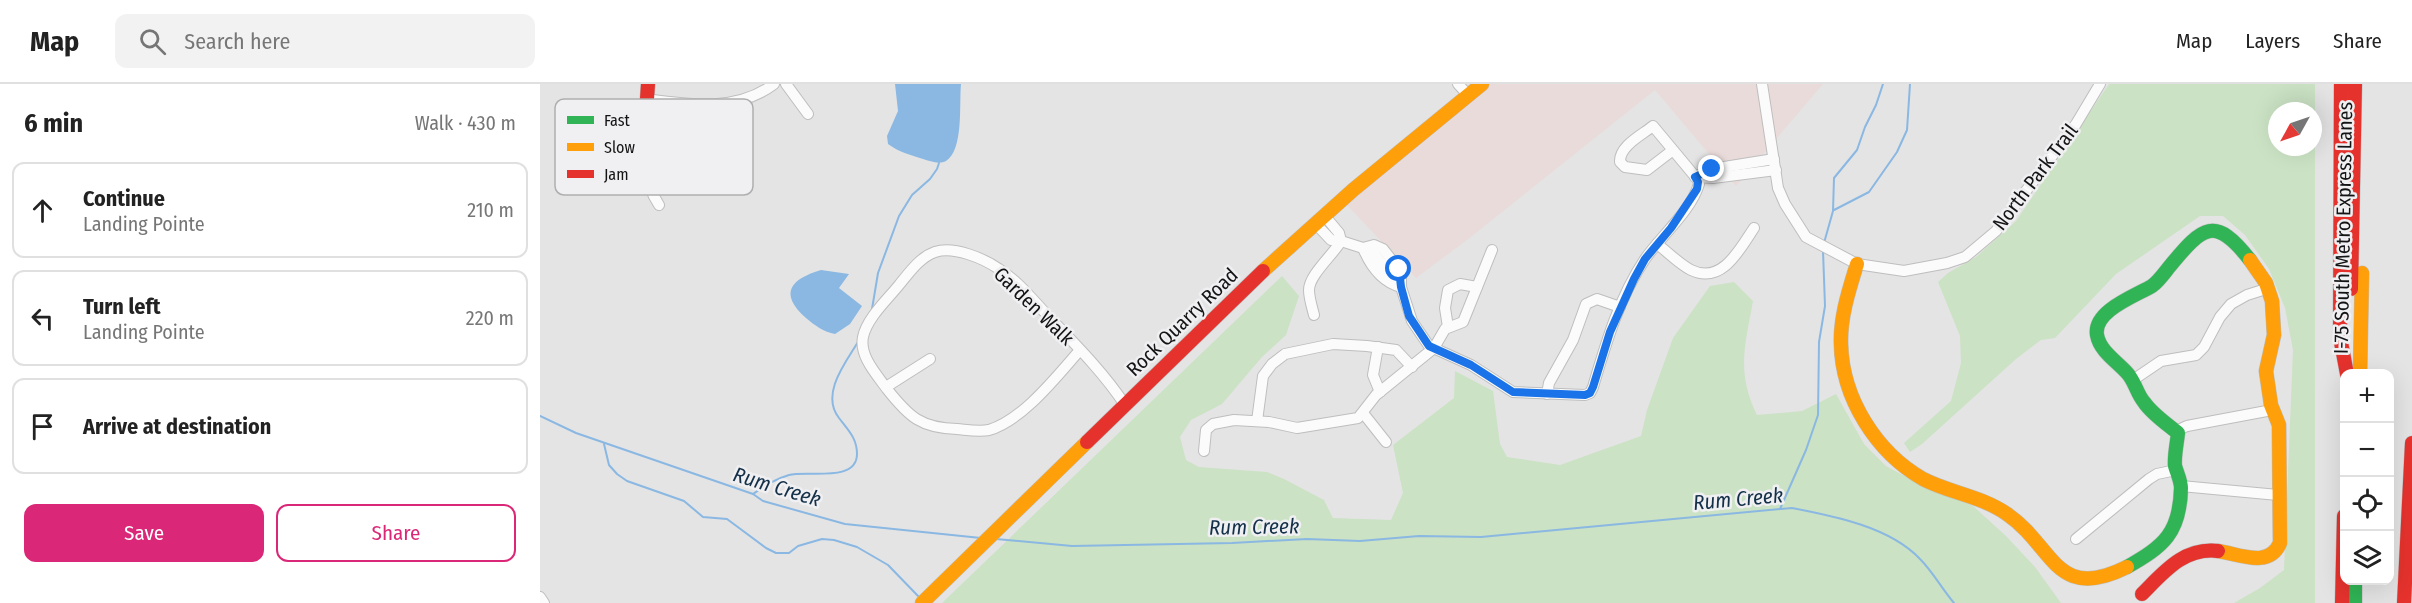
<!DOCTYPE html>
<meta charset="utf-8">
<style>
:root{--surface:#fff;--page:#f2f2f2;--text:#222;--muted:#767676;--line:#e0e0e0;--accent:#db2777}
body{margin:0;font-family:"Fira Sans Condensed",sans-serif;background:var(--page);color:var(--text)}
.controls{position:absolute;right:18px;bottom:18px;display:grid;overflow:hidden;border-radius:12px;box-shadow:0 6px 24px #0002}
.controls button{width:54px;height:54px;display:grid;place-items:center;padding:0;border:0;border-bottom:2px solid var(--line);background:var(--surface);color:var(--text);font:30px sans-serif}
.compass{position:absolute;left:1728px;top:18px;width:54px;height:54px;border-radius:50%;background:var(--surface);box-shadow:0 6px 24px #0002;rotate:230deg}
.stop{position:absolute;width:18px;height:18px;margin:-14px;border:4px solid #1a73e8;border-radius:50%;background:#fff}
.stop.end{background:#1a73e8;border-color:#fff;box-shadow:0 2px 6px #0008}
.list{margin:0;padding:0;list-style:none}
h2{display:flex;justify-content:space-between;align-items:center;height:78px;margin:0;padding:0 24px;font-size:26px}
h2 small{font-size:20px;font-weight:400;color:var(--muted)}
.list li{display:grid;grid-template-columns:39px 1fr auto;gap:18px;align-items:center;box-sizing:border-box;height:96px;margin:0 12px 12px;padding:0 12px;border:2px solid var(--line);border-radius:12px}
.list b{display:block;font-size:22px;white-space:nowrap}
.list p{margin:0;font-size:20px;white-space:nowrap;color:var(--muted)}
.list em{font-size:20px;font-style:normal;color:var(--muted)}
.actions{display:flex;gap:12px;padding:18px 24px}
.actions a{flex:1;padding:14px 0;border:2px solid var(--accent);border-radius:12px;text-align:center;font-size:21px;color:var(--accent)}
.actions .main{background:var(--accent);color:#fff}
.icon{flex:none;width:33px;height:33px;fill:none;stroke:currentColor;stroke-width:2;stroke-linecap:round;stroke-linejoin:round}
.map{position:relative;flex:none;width:1872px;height:519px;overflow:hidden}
header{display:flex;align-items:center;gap:36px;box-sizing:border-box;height:84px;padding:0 30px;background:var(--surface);border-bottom:2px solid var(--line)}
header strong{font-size:28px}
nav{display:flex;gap:33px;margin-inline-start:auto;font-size:21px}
.search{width:420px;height:54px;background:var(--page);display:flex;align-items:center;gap:15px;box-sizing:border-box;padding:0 21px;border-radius:12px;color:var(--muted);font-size:22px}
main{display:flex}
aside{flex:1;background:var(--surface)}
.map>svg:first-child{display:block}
.commercial{fill:#e9dbda}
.green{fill:#cbe2c4;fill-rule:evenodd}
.water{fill:#8ab8e2}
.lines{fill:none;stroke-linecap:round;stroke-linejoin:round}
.stream{stroke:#8ab8e2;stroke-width:2}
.street-casing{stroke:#bebebe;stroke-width:12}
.fast-casing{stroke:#bebebe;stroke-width:15}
.slow-casing{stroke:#bebebe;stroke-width:15}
.jam-casing{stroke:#bebebe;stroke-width:15}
.street{stroke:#fbfbfb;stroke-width:10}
.fast{stroke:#30b455;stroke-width:14}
.slow{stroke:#ff9f0a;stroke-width:14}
.jam{stroke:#e5322d;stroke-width:14}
.route{stroke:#1a73e8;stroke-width:8}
.labels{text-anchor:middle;stroke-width:5;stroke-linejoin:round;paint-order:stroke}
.street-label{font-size:20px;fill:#141415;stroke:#f0f0f3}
.water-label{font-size:21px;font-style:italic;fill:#133048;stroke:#f0f0f3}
.key{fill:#f0f0f3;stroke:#aeaeb0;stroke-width:1.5}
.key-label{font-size:16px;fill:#141415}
</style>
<header>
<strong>Map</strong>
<div class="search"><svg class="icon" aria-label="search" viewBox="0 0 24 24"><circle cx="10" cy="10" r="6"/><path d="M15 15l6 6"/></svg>Search here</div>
<nav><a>Map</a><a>Layers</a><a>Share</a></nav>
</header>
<main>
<aside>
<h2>6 min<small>Walk · 430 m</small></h2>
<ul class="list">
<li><svg class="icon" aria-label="ahead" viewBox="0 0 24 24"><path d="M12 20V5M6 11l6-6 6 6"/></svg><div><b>Continue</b><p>Landing Pointe</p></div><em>210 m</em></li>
<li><svg class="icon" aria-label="left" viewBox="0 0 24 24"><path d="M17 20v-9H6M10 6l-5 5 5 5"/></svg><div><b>Turn left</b><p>Landing Pointe</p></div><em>220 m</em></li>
<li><svg class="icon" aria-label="arrive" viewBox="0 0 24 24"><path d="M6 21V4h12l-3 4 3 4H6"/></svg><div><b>Arrive at destination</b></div></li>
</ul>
<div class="actions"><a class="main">Save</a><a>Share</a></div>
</aside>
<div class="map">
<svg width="1872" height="519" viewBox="0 0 1872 519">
<rect width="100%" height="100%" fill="#e4e4e5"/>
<!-- commercial -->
<path class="commercial" d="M947 0H1283L1196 102 1115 6 927 156 876 194 805 119Z"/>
<!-- green -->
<g class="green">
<path d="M1569 0H1775V519H1694L1720 504 1744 486 1753 266 1745 224 1729 185 1705 151 1683 132H1660L1576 190 1515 254 1501 256 1476 275 1382 360 1370 368 1364 359 1411 317 1421 279 1420 252 1398 198 1408 189 1436 173 1476 137ZM1737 27H1773V63H1737Z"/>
<path d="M742 192 759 212 746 251 722 273 682 320 651 336 640 353 646 376 659 383 727 388 744 395 784 416 793 434 851 436 863 409 853 361 914 314 915 287 953 307 960 360 967 373 1020 381 1101 352 1107 326 1133 254 1170 202 1194 198 1213 217C1205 262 1196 288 1217 331L1262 327 1296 310 1324 360 1346 382 1379 400 1433 422 1466 452 1495 483 1521 519H402Z"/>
</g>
<!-- water -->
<g class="water">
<path d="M355 0H421C419 19 424 66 406 77 399 81 390 77 383 75 370 71 359 68 348 60L347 52 358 27Z"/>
<path d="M281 186 309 190 299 204 322 222 310 240 295 250C284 248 274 241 266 234 238 209 251 195 281 186Z"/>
</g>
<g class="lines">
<!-- stream -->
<g class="stream">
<path d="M1294 126 1329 108 1357 68 1367 46 1370 0"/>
<path d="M1284 159 1293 127 1294 94 1317 66 1325 43 1336 21 1343 0"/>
<path d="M332 225 338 189 359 132 372 111 390 95 397 85 399 79"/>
<path d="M0 332 36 349 213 410 223 417 305 440 441 454"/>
<path d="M64 360 69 381 77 390 87 397 144 417 163 433 187 435 226 464 236 469H249L258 462 282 455 294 456 317 463 348 481 379 513"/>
<path d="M213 410C225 402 235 395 249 391 267 386 317 399 317 370 317 354 308 346 299 334 280 310 306 278 318 258"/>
<path d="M1240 425 1266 366 1278 331 1279 258 1285 222 1283 167"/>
<path d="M456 455 532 462 692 459 767 455 820 457 879 452 941 453 1252 424C1294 432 1350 443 1380 475 1393 488 1402 505 1414 519"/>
</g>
<defs>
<g id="street">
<path d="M246 0 268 30"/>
<path d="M918 0 928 11"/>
<path d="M1222 0 1238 104 1245 120 1266 153 1317 180 1364 187 1407 179 1425 173 1456 147 1536 40 1560 0"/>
<path d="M1155 93 1172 85 1234 75"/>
<path d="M1156 93 1173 94 1236 86"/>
<path d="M119 121C98 90 105 50 107 15 151 21 197 28 234 0"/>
<path d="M784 131 799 149 801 157"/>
<path d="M775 139 791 156 801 157 823 164 836 172 861 203 872 237 889 262 931 281 973 308 1045 311 1050 309 1053 303C1066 259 1079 214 1105 175 1121 152 1151 127 1159 100L1158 96 1113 42C1102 51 1079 62 1080 78L1085 83 1107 86 1133 66"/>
<path d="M1117 160C1128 168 1139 180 1151 186 1182 201 1200 165 1214 144"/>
<path d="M823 164 834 161 843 165 861 188V203"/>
<path d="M823 164C830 181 842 198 861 203"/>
<path d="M774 231C772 223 769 214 769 206 769 191 793 171 801 157"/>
<path d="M908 243 905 224 908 206 920 200 937 203"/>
<path d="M838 263 833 291 840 308"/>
<path d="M540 266C517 292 483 336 449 346 439 348 428 346 417 345 381 344 369 333 347 305 337 291 319 272 323 253 327 234 347 216 359 201 369 189 380 173 395 168 414 162 443 174 459 185 478 197 493 216 508 232 535 260 564 289 585 321"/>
<path d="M1593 296 1621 277 1656 271 1664 263 1680 233 1691 220 1707 211 1729 204"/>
<path d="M346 303 390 275"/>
<path d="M1007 310 1009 299 1033 256 1046 220 1057 215 1080 223"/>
<path d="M823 329 846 358"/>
<path d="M717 337 723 292 732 280 745 270 793 260 827 262 856 266 872 283"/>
<path d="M1636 347 1647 342 1732 326"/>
<path d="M664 367 666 346 673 340 694 336 729 338 757 344 818 334 836 311 894 264 905 245 923 238 952 166"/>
<path d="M1641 402 1738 411"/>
<path d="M1536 455 1609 395 1617 390 1636 386"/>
<path d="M0 513 4 519"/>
</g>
<g id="fast">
<path d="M1587 483C1624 462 1640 449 1641 404 1641 397 1637 389 1635 382 1634 372 1637 359 1638 349 1627 340 1612 330 1604 318 1597 310 1595 298 1588 290 1578 278 1560 268 1557 251 1553 227 1595 212 1612 202 1619 197 1625 188 1630 182 1663 142 1675 131 1710 176"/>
<path d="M1815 496V519"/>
</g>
<g id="slow">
<path d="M1317 180C1309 206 1300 233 1301 260 1302 314 1336 368 1383 395 1410 409 1441 412 1467 430 1514 462 1515 519 1587 483"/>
<path d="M723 187 813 106 942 0"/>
<path d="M1820 290 1822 189"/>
<path d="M1678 467C1699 470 1729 485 1740 459L1739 341 1731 321 1726 287 1734 251 1732 217 1726 199 1710 176"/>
<path d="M382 519 547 358"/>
</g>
<g id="jam">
<path d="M1801 0 1800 253 1807 290"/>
<path d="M107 15 108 0"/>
<path d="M1811 205 1815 0"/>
<path d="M547 358 723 187"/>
<path d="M1602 510C1624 488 1644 463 1678 467"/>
<path d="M1802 519 1804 432"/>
<path d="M1864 519 1872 359"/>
</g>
</defs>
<!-- street casing -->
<use href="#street" class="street-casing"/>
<!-- fast casing -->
<use href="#fast" class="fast-casing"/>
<!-- slow casing -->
<use href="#slow" class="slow-casing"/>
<!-- jam casing -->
<use href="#jam" class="jam-casing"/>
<!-- street -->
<use href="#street" class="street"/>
<!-- fast -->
<use href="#fast" class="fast"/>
<!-- slow -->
<use href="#slow" class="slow"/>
<!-- jam -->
<use href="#jam" class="jam"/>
</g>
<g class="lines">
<!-- route -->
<path class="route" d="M859 185 861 203 869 232 889 262 931 281 973 308 1045 311 1050 309 1053 303 1070 248 1094 195 1105 175 1131 144 1157 105 1158 98 1155 93 1172 85"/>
</g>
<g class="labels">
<!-- street labels -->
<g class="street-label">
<text transform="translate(1495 93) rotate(-53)" y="7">North Park Trail</text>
<text transform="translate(1803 144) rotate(-89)" y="7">I-75 South Metro Express Lanes</text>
<text transform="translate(494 222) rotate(44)" y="7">Garden Walk</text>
<text transform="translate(642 238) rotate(-44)" y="7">Rock Quarry Road</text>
</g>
<!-- water labels -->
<g class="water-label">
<text transform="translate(237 403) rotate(17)" y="7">Rum Creek</text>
<text transform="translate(1198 415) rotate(-5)" y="7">Rum Creek</text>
<text transform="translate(714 443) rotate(-1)" y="7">Rum Creek</text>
</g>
</g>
<!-- legend -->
<rect x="15" y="15" width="198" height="96" rx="9" class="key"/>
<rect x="27" y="32" width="27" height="8" fill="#30b455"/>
<rect x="27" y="59" width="27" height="8" fill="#ff9f0a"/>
<rect x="27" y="86" width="27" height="8" fill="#e5322d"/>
<g class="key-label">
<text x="64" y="42">Fast</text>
<text x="64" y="69">Slow</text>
<text x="64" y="96">Jam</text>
</g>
</svg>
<div class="controls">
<button>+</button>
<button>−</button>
<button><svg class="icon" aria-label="locate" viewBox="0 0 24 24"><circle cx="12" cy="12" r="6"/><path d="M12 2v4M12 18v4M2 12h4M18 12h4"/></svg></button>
<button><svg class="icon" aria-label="layers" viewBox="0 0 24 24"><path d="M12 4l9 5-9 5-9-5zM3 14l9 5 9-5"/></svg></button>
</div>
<svg class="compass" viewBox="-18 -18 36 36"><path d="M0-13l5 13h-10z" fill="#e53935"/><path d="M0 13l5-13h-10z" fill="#767676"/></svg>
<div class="stop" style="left:859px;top:185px"></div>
<div class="stop end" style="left:1172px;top:85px"></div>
</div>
</main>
